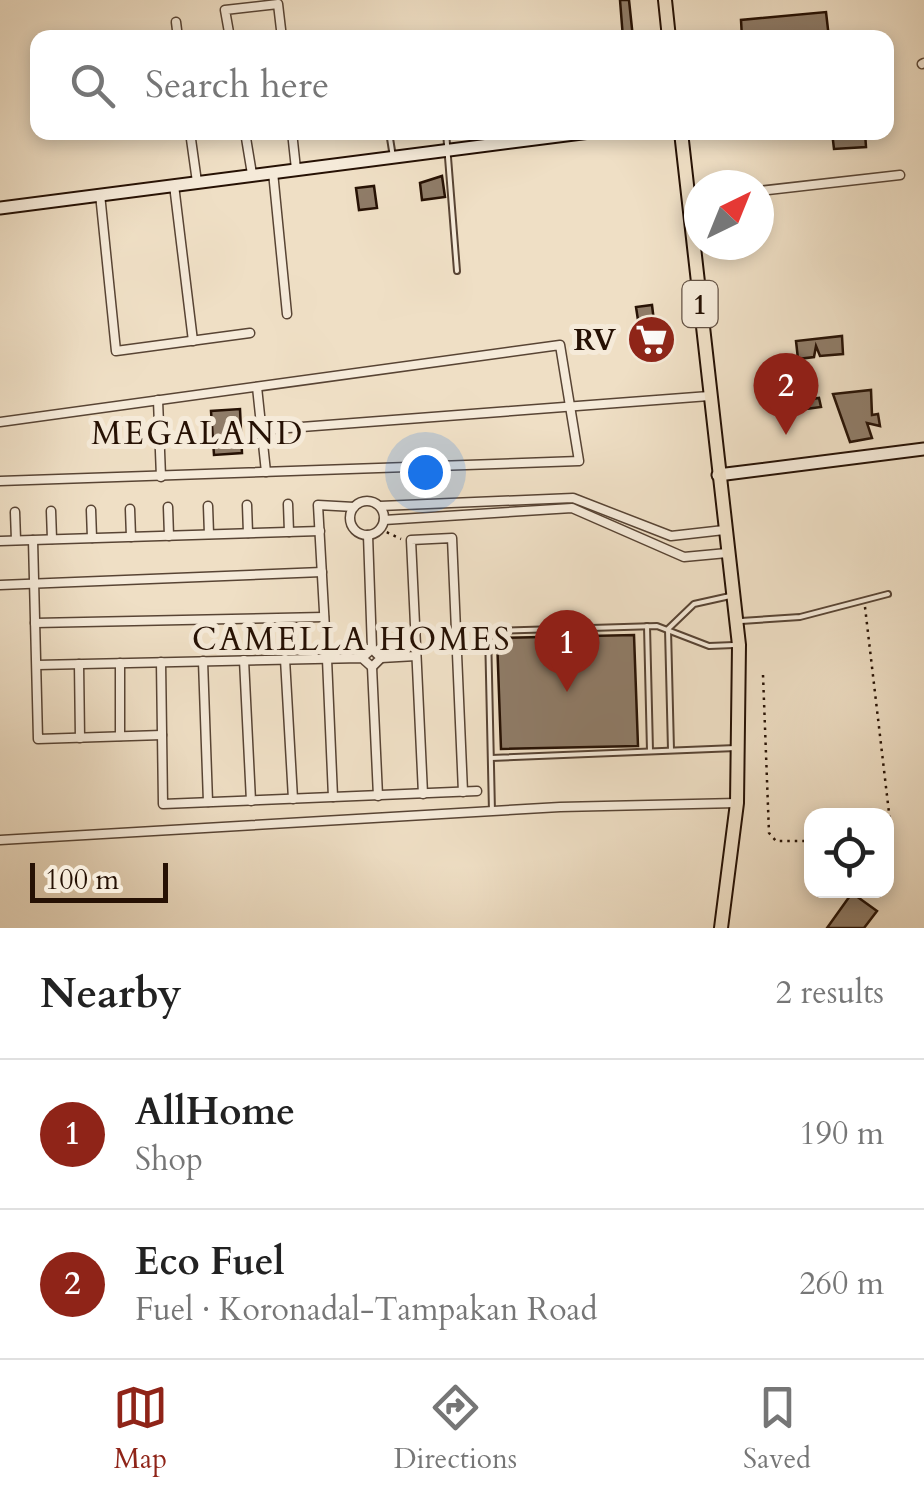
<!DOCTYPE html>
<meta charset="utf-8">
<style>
:root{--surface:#fff;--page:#f2f2f2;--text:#222;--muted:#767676;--line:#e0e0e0;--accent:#8f2418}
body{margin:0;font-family:Cardo,serif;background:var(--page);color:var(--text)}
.controls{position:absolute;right:30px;bottom:30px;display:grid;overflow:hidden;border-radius:20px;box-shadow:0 5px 15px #0003}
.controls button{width:90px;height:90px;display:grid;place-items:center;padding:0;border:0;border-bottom:2px solid var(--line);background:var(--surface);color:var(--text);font:50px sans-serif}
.compass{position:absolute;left:684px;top:170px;width:90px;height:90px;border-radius:50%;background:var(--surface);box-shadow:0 5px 15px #0003;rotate:43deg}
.scale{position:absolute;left:30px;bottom:25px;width:138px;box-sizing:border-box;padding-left:10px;border:5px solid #261104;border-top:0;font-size:28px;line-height:35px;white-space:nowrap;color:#261104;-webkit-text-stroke:8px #f5ead9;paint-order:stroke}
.you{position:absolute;left:425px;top:472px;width:35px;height:35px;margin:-25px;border:8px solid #fff;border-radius:50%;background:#1a73e8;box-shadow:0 0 0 15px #1a73e833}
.badge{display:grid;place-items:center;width:65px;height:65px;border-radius:50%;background:var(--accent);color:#fff;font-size:32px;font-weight:700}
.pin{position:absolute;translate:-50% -82px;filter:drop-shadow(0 2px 5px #0008)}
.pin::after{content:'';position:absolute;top:52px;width:35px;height:30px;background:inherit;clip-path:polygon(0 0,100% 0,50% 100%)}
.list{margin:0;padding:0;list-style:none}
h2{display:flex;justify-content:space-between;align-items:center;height:130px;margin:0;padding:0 40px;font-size:42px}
h2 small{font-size:32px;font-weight:400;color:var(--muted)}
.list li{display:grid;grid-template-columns:65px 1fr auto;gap:30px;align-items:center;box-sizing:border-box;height:150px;padding:0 40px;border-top:2px solid var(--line)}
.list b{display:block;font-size:38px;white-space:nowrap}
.list p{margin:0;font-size:32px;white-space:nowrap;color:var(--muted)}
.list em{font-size:32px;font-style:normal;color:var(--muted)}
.icon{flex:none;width:55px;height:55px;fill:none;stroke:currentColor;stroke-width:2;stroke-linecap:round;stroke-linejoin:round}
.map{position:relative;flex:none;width:924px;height:928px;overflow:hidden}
.search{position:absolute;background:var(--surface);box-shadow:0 5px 15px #0003;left:30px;right:30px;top:30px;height:110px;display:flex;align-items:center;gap:25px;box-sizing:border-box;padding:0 35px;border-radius:20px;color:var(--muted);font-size:38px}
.sheet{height:430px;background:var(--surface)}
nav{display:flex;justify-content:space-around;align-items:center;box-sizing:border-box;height:140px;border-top:2px solid var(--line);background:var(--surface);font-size:28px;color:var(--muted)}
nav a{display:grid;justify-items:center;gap:5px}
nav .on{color:var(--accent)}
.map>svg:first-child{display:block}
.building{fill:#8f7c68;stroke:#261104;stroke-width:2.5}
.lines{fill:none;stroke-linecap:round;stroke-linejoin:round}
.service-casing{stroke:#584434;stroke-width:8}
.minor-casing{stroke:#584434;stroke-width:11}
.secondary-casing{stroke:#261104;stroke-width:15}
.trunk-casing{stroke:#261104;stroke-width:16}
.path{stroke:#261104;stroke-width:2.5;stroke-dasharray:2.5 5;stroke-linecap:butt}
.service{stroke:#f5ead9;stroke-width:4}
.minor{stroke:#f5ead9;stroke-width:8}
.secondary{stroke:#f5ead9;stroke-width:11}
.trunk{stroke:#efdfc5;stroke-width:12}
.labels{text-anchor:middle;stroke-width:10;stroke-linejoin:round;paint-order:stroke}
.shield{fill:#f5ead9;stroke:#645244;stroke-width:2.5}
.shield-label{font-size:28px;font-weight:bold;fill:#261104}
.poi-label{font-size:30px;font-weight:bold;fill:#261104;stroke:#f5ead9;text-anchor:end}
.neighbourhood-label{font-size:32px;letter-spacing:2.5px;fill:#261104;stroke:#f5ead9}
</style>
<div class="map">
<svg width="924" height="928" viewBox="0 0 924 928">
<rect width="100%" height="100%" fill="#efdfc5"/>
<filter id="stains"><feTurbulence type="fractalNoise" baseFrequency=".002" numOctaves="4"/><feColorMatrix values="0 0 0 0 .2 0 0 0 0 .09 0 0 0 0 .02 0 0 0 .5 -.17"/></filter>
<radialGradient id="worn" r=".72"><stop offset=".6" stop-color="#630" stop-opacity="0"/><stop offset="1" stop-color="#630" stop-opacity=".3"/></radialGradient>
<!-- building -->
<g class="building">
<path d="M620 0H629L633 38H623Z"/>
<path d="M826 12 829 38H742L741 20Z"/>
<path d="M832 132H865L866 147 834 149Z"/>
<path d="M442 176 445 197 422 200 420 183Z"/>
<path d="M374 186 377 208 359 210 356 188Z"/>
<path d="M652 305 657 346H642L636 307Z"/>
<path d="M842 336 843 354 820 356 816 346 814 357 798 359 796 341Z"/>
<path d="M871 390 872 415 878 414 880 426 867 423 872 438 850 442 833 394Z"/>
<path d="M819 398 821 407 776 413 774 404Z"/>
<path d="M240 409 242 453 214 455 211 411Z"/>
<path d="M634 635 638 746 501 749 497 638Z"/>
<path d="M852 893 877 911 864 928H827Z"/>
</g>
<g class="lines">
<defs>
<g id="service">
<path d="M389 132 393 157"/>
<path d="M446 132 457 271"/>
<path d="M741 621 800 617 888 594"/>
<path d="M647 626 650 751"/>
<path d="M671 750 668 629 694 604 730 596"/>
<path d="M491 758 736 748"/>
<path d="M492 812 488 631 657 626 709 646 734 645"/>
</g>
<g id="minor">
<path d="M176 22 178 38"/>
<path d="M230 38 225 10 278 4 282 38"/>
<path d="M922 64 924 63"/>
<path d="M190 132 197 182"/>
<path d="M245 132 252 174"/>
<path d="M292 132 296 169"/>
<path d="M273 172 287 314"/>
<path d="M174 185 193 341"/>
<path d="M759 191 900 175"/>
<path d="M100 194 116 351 250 333"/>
<path d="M257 387 266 472"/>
<path d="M158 400 161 477"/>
<path d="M0 422 560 345 579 461 0 481"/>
<path d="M262 430 709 396"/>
<circle cx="367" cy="518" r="17"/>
<path d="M288 504 289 532"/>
<path d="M247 505 248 533"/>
<path d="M208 506 209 534"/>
<path d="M380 506 573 498 671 536 724 530"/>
<path d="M168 507 169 536"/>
<path d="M130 509 131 537"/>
<path d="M91 510 92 538"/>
<path d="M51 511 52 539"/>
<path d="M15 512 16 540"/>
<path d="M384 520 572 508 684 557 727 553"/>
<path d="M368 535 372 649"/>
<path d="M33 540 38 739 162 735"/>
<path d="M0 541 320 531"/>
<path d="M0 585 322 572"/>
<path d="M35 623 324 617"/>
<path d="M325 629 318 505 354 507"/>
<path d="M381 658 416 656"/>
<path d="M285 659 293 799"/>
<path d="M327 659 333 797"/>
<path d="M244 660 251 801"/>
<path d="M203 661 208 802"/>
<path d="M161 662 163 804 477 791"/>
<path d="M120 663V736"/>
<path d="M79 664 80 738"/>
<path d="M37 665 362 658 372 649 381 658 372 667 362 658"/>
<path d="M372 667 378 796"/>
<path d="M423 794 411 540 452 538 463 792"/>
<path d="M0 840 560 807 737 803"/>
</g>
<g id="secondary">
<path d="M0 208 590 132"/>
<path d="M718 475 924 449"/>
</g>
<g id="trunk">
<path d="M665 0 669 38"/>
<path d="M681 132 739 645 737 803 721 928"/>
</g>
</defs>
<!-- service casing -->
<use href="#service" class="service-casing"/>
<!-- minor casing -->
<use href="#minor" class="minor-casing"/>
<!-- secondary casing -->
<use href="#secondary" class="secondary-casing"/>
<!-- trunk casing -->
<use href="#trunk" class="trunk-casing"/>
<!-- path -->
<g class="path">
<path d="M380 529 401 539"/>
<path d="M865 607 891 830 886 834"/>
<path d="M763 675 769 833 776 841H812"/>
</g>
<!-- service -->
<use href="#service" class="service"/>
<!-- minor -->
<use href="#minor" class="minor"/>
<!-- secondary -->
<use href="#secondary" class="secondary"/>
<!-- trunk -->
<use href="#trunk" class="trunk"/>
</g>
<!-- icons -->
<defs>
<symbol id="supermarket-disc" viewBox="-11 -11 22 22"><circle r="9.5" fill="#8f2418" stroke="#f5ead9"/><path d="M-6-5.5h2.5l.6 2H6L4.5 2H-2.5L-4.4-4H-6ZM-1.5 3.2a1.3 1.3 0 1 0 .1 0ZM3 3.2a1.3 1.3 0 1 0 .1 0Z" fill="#fff"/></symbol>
</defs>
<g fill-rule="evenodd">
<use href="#supermarket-disc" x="624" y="312" width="55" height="55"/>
</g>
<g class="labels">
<!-- shield labels -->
<rect class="shield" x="682.5" y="281" width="35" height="46" rx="8"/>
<g class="shield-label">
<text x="700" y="314">1</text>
</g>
<!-- poi labels -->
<g class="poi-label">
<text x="616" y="350">RV</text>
</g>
<!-- neighbourhood labels -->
<g class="neighbourhood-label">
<text x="198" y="444">MEGALAND</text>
<text x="352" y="650">CAMELLA HOMES</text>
</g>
</g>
<rect width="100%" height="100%" filter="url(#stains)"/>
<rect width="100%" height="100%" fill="url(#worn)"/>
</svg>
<div class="controls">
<button><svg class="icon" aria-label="locate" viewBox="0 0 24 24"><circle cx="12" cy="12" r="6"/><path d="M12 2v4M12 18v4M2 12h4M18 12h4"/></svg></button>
</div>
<svg class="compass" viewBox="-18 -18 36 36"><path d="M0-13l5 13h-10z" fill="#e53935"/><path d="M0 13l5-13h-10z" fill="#767676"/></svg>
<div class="scale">100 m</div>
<div class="you"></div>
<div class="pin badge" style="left:567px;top:692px">1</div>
<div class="pin badge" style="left:786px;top:435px">2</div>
<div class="search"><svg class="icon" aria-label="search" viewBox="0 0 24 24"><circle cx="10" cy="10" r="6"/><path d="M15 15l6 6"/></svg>Search here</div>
</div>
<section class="sheet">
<h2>Nearby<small>2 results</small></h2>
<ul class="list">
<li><span class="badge">1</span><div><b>AllHome</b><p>Shop</p></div><em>190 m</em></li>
<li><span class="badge">2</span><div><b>Eco Fuel</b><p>Fuel · Koronadal-Tampakan Road</p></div><em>260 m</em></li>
</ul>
</section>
<nav>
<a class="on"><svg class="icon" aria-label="map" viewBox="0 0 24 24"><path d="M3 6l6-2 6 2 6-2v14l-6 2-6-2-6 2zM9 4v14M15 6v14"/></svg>Map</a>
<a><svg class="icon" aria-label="directions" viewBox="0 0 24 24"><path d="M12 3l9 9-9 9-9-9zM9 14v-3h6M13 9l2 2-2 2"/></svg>Directions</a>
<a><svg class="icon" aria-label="saved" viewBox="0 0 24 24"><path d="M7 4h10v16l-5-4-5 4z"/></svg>Saved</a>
</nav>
